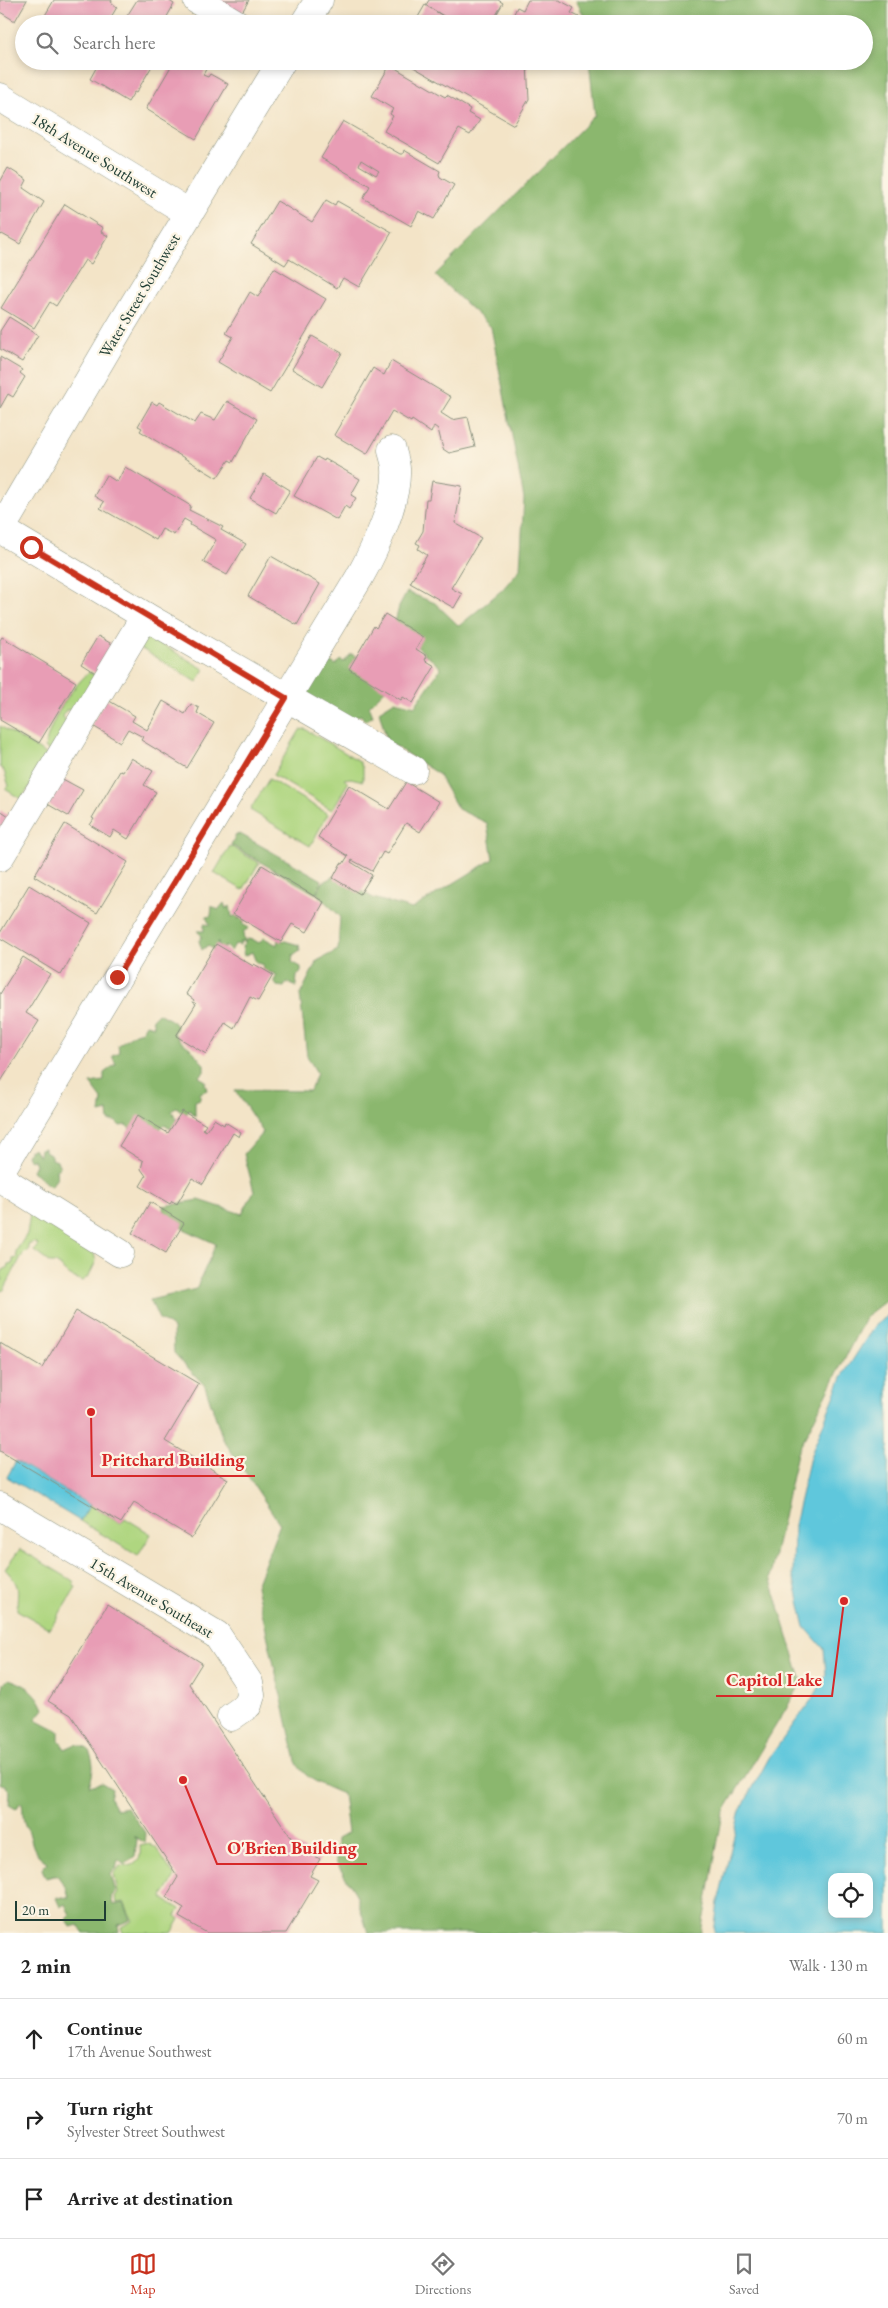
<!DOCTYPE html>
<meta charset="utf-8">
<style>
:root{--surface:#fff;--page:#f6f6f6;--text:#222;--muted:#767676;--line:#e0e0e0;--accent:#c8321e}
body{margin:0;font-family:"EB Garamond",serif;background:var(--page);color:var(--text)}
.controls{position:absolute;right:15px;bottom:15px;display:grid;overflow:hidden;border-radius:10px;box-shadow:0 2px 8px #0003}
.controls button{width:45px;height:45px;display:grid;place-items:center;padding:0;border:0;border-bottom:1px solid var(--line);background:var(--surface);color:var(--text);font:25px sans-serif}
.scale{position:absolute;left:15px;bottom:12px;width:91px;box-sizing:border-box;padding-left:5px;border:2px solid #1f3d34;border-top:0;font-size:14px;line-height:18px;white-space:nowrap;color:#1f3d34;-webkit-text-stroke:4px #fcf5e5;paint-order:stroke}
.stop{position:absolute;width:15px;height:15px;margin:-11px;border:4px solid #c8321e;border-radius:50%;background:#fff}
.stop.end{background:#c8321e;border-color:#fff;box-shadow:0 1px 5px #0008}
.list{margin:0;padding:0;list-style:none}
h2{display:flex;justify-content:space-between;align-items:center;height:65px;margin:0;padding:0 20px;font-size:21px}
h2 small{font-size:16px;font-weight:400;color:var(--muted)}
.list li{display:grid;grid-template-columns:32px 1fr auto;gap:15px;align-items:center;box-sizing:border-box;height:80px;padding:0 20px;border-top:1px solid var(--line)}
.list b{display:block;font-size:19px;white-space:nowrap}
.list p{margin:0;font-size:16px;white-space:nowrap;color:var(--muted)}
.list em{font-size:16px;font-style:normal;color:var(--muted)}
.icon{flex:none;width:28px;height:28px;fill:none;stroke:currentColor;stroke-width:2;stroke-linecap:round;stroke-linejoin:round}
.map{position:relative;flex:none;width:888px;height:1933px;overflow:hidden}
.search{position:absolute;background:var(--surface);box-shadow:0 2px 8px #0003;left:15px;right:15px;top:15px;height:55px;display:flex;align-items:center;gap:12px;box-sizing:border-box;padding:0 18px;border-radius:28px;color:var(--muted);font-size:19px}
.sheet{height:305px;background:var(--surface)}
nav{display:flex;justify-content:space-around;align-items:center;box-sizing:border-box;height:70px;border-top:1px solid var(--line);background:var(--surface);font-size:14px;color:var(--muted)}
nav a{display:grid;justify-items:center;gap:2px}
nav .on{color:var(--accent)}
.map>svg:first-child{display:block}
.green{fill:#afd680;stroke:#678a5a}
.forest{fill:#8bb76e;stroke:#557a51}
.water{fill:#5fc7dc;stroke:#3f8288;fill-rule:evenodd}
.building{fill:#e89db5;fill-rule:evenodd}
.lines{fill:none;stroke-linecap:round;stroke-linejoin:round}
.minor-casing{stroke:#89907e;stroke-width:29}
.minor{stroke:#fff;stroke-width:28}
.route{stroke:#c8321e;stroke-width:6}
.labels{text-anchor:middle;stroke-width:4.5;stroke-linejoin:round;paint-order:stroke}
.street-label{font-size:16px;fill:#1f3d34;stroke:#fcf5e5}
.leader{fill:none;stroke:#d62828;stroke-width:2}
.callout-dot{fill:#d62828;stroke:#fcf5e5;stroke-width:2}
.callout-label{font-size:18px;text-anchor:middle;font-weight:bold;fill:#d62828;stroke:#fcf5e5;stroke-width:4.5;stroke-linejoin:round;paint-order:stroke}
</style>
<div class="map">
<svg width="888" height="1933" viewBox="0 0 888 1933">
<rect width="100%" height="100%" fill="#fcf5e5"/>
<filter id="ink" filterUnits="userSpaceOnUse"><feTurbulence type="fractalNoise" baseFrequency=".02" numOctaves="2"/><feDisplacementMap in="SourceGraphic" scale="10" xChannelSelector="R" yChannelSelector="G"/><feConvolveMatrix kernelMatrix="1 2 1 2 8 2 1 2 1" color-interpolation-filters="sRGB"/></filter>
<filter id="wash" filterUnits="userSpaceOnUse"><feTurbulence type="fractalNoise" baseFrequency=".0096" numOctaves="4" result="noise"/><feDisplacementMap in="SourceGraphic" scale="20" xChannelSelector="R" yChannelSelector="G"/><feGaussianBlur stdDeviation="1.12" result="paint"/><feColorMatrix in="noise" values="0 0 0 0 0 0 0 0 0 0 0 0 0 0 0 0 0 1.4 0 .05"/><feComposite in="paint" operator="in"/></filter>
<g filter="url(#wash)">
<rect width="100%" height="100%" fill="#f3e4c7"/>
<!-- green -->
<g class="green">
<path d="M144 634 204 669 197 682 135 645Z"/>
<path d="M89 672 98 677 74 710H66L62 716 70 725 53 753 45 748C50 721 69 691 89 672Z"/>
<path d="M0 726 51 757 21 799 5 789 9 786 4 771 0 767Z"/>
<path d="M305 729 359 761 363 768V781L351 778 344 779 348 783 332 810 273 775 300 730Z"/>
<path d="M269 779 328 814 310 846 250 810Z"/>
<path d="M230 846 259 863 243 890 214 873Z"/>
<path d="M30 1214 87 1247 94 1254 96 1261 89 1276 82 1281 70 1276 56 1263H50L34 1251 38 1245 34 1242 28 1245 29 1249 21 1257 4 1290 0 1291V1280H3L1 1275 3 1270 7 1268 8 1264 13 1263V1259L17 1258 16 1251 27 1234Z"/>
<path d="M90 1505 121 1523 125 1518 151 1534 138 1556 80 1521Z"/>
<path d="M20 1549 75 1582 73 1585 76 1587 50 1629 17 1610C17 1589 22 1587 5 1569Z"/>
<path d="M149 1844 156 1848 175 1877 162 1898 180 1909 176 1916 180 1919 172 1933H123L121 1927 133 1921 124 1902 116 1903 115 1897 118 1892 114 1874 120 1866C135 1868 142 1861 140 1846Z"/>
</g>
<!-- forest -->
<g class="forest">
<path d="M576 0H888V1299L866 1316 797 1453 770 1577 802 1682 723 1813 701 1933H368L356 1894 336 1862 337 1839 348 1833 343 1794C325 1786 303 1779 296 1761L256 1586 280 1524 223 1439 205 1386 174 1353 173 1328 159 1319 150 1300 196 1289 216 1244 165 1220 164 1206 199 1200 242 1214 254 1191 244 1154 263 1132 235 1090 310 1091 317 1073 307 1056 300 995 317 961 338 950 340 916 317 894 323 882 336 875 373 898 412 909 493 859 487 823 458 809 438 774 387 741 379 711 395 701 415 706 441 668 394 626 399 607 407 592 435 603 459 626 502 590 520 569 524 498 491 327 435 275 595 115 589 61H864V24H585L584 16Z"/>
<path d="M333 647 329 661 336 665 340 660 344 662 351 654 360 658 387 688 369 706 373 716 365 721 361 715 355 717 352 725 297 687Z"/>
<path d="M240 834 322 880 316 894 231 845 236 835Z"/>
<path d="M224 903 226 909 230 906 232 917 240 914 238 919 248 917 242 924 249 928 243 932 245 934 243 936 245 941 240 942V945L235 944 231 951 225 946 222 952 218 942 215 952 208 945 202 950 199 941 202 936 197 931H204V924L210 925 206 917 211 916 212 906 218 910Z"/>
<path d="M264 938 277 945 278 939 299 945 300 950 293 955 292 962 301 967V971L297 976 296 987 287 982 284 987 277 986 274 981 277 975 270 972 269 976 258 975 264 965 256 962 252 952 244 956 242 947 247 939 254 940 259 943Z"/>
<path d="M158 1013 171 1020 177 1027 174 1033C179 1040 183 1043 190 1048 195 1052 198 1059 204 1064V1072L199 1077 206 1081 205 1084 207 1090 200 1093V1099L195 1101V1116L190 1110 184 1116 177 1107 172 1111 180 1126 174 1131 164 1125 156 1133 135 1134 126 1125 120 1126 115 1121H109L108 1111 100 1113 102 1099 90 1083 104 1081V1073L116 1064 112 1056 119 1052 118 1045 135 1033 142 1031 146 1024 154 1026 152 1019Z"/>
<path d="M34 1148 39 1157 40 1149 45 1148V1151L50 1154 52 1159 57 1161 60 1167 56 1170 57 1178 51 1186C43 1183 40 1175 33 1172L32 1170 36 1164 33 1159 30 1161 27 1155 30 1150Z"/>
<path d="M9 1679C26 1685 37 1691 44 1709L36 1719 59 1731V1740L65 1749 76 1744 88 1749C95 1763 94 1771 89 1786L102 1783 112 1789 110 1798 116 1809 127 1807 146 1834 145 1843 134 1836 137 1839 135 1856 125 1865 118 1860 116 1869 111 1874 116 1892 111 1897 113 1905 124 1903 131 1920 118 1925 119 1933H83L78 1925 71 1927 66 1919 70 1915 65 1904 60 1907 56 1898 69 1897 66 1888 57 1875 46 1878 42 1869 47 1862C34 1854 33 1847 29 1832 28 1829 24 1825 24 1821 22 1814 24 1808 21 1802L16 1809 9 1805 10 1792 5 1785 0 1784V1696L2 1694 3 1683Z"/>
</g>
<!-- water -->
<g class="water">
<path d="M888 1315V1933H714L718 1902 740 1811 769 1758 815 1695 826 1674 824 1649 805 1627 793 1575 794 1525 810 1457 842 1377 874 1326ZM832 1877H869V1914H832Z"/>
<path d="M16 1461 90 1505 80 1521 7 1477Z"/>
</g>
<g id="blocks">
<!-- building -->
<g class="building">
<path d="M0 0H27L15 21 0 12Z"/>
<path d="M54 0H112L111 2 117 7 107 24 97 18 94 24H40Z"/>
<path d="M137 0H168L174 4 163 24H122Z"/>
<path d="M216 0H249L241 14Z"/>
<path d="M429 0H498L503 3 491 24H414L425 5 453 22 426 5Z"/>
<path d="M528 0H559L574 8 571 13 579 17 575 24H527L513 16 517 7 523 10Z"/>
<path d="M100 61H155L136 93 134 92 128 102 90 79Z"/>
<path d="M187 61H210L203 75 208 77 210 74 228 84 196 139 146 109 173 63 180 67 183 62 186 63Z"/>
<path d="M403 61H522L527 64 529 99 514 125Z"/>
<path d="M390 65 445 97 447 95 470 109 468 113 480 120 470 135 459 129 439 163 384 131 393 116 390 114 393 109 372 96Z"/>
<path d="M343 121 400 154H403L404 150 440 171 439 174 440 177 454 185 434 219 419 211 411 226 363 198 370 186 321 158ZM361 160 379 171 376 175 359 165Z"/>
<path d="M8 168 27 180 23 188 44 202 20 244 2 234 0 236V182Z"/>
<path d="M326 200 335 205 337 201 392 232 359 287 343 278 337 288 289 259 285 265 251 244 277 201 312 222Z"/>
<path d="M65 204 103 228 101 232 108 236 91 264 85 260 56 306 50 302 34 328 1 308Z"/>
<path d="M274 268 326 299 270 393 218 362 233 337 226 333 250 292 258 297Z"/>
<path d="M9 317 38 335 22 362 0 349V331Z"/>
<path d="M312 336 342 353 322 387 292 369Z"/>
<path d="M0 357 22 370 20 373 25 377 13 397 8 394 0 408Z"/>
<path d="M391 361 451 397 441 413 452 420 468 417 475 447 449 453 443 449 438 429 434 426 431 433 412 420 411 422 392 411 367 454 334 435 373 368 384 375Z"/>
<path d="M227 401 257 419 233 462 229 460 217 478 140 431 142 428 138 426 152 402 157 405 159 402 195 423 201 414 215 420Z"/>
<path d="M317 457 324 461 325 459 360 479 351 495 356 498 349 509 345 506 337 520 294 496Z"/>
<path d="M125 467 191 506 189 510 223 527 221 530 246 544 227 575 203 562 216 540 190 525 191 523 184 519 174 535 162 529 156 540 100 508 104 502 94 496 106 475 117 482Z"/>
<path d="M264 474 290 490 276 513 250 498Z"/>
<path d="M432 481 462 486 455 523 481 538 451 588 462 594 454 608 410 583 427 555 418 549 420 545 416 543 423 531 426 499H429Z"/>
<path d="M271 556 320 584 297 625 248 596Z"/>
<path d="M385 614 423 637 416 649 427 656 425 660 435 666 413 703 403 697 401 700 349 669 374 626 376 628Z"/>
<path d="M98 636 117 647 100 676 81 664Z"/>
<path d="M2 637 76 682 39 743 0 720V640Z"/>
<path d="M106 699 135 716 132 721 147 730 163 701 185 714 191 704 199 708 197 713 214 723 187 768 141 740 143 737 128 729 120 742 91 725Z"/>
<path d="M131 758 153 771 144 785 156 792 128 839 114 830 110 837 90 825 94 819 92 818 120 771 123 772Z"/>
<path d="M59 777 83 790 68 816 44 802Z"/>
<path d="M406 782 439 802 420 832 406 823 387 854 383 852 372 871 352 860 351 862 372 875 360 894 333 878 341 863 343 864 348 856 318 837 349 785 389 809Z"/>
<path d="M0 810 12 818 0 839Z"/>
<path d="M65 824 128 862 97 913 34 876Z"/>
<path d="M262 865 324 902 307 932 292 924 281 942 233 914Z"/>
<path d="M29 885 91 923 61 975 0 938V933Z"/>
<path d="M216 944 253 966 254 964 273 975 258 1001 250 997 234 1028 225 1022 206 1054 176 1036 196 1004 193 1002 194 1000 186 994Z"/>
<path d="M23 957 50 974 26 1013 39 1021 0 1083V994Z"/>
<path d="M182 1111 206 1125 203 1129 206 1131 214 1119 224 1125 225 1122 241 1132 239 1137 233 1133 203 1184 192 1178 177 1204 172 1201 170 1204 140 1186 146 1176 141 1169 143 1161 119 1146 138 1115 168 1133Z"/>
<path d="M150 1202 184 1223 166 1253 132 1233Z"/>
<path d="M76 1311 199 1384 165 1441 228 1479 192 1538 134 1503 121 1523 0 1451V1343L42 1368Z"/>
<path d="M107 1605 202 1663 189 1684 296 1845 320 1859 310 1876 318 1880 286 1933H207L179 1917 184 1908 166 1897 178 1877 71 1715 48 1701Z"/>
</g>
</g>
</g>
<g filter="url(#ink)">
<use href="#blocks" fill-opacity="0" stroke="#89907e" stroke-width="1"/>
<g class="lines">
<defs>
<g id="minor">
<path d="M197 0 237 24"/>
<path d="M304 24 319 0"/>
<path d="M0 97 189 213"/>
<path d="M0 529 145 616 413 770"/>
<path d="M0 531 122 324 282 61"/>
<path d="M0 857 145 616"/>
<path d="M0 1172 359 578C374 551 398 501 396 469 396 463 393 456 392 450"/>
<path d="M0 1178 120 1253"/>
<path d="M0 1506 217 1635 249 1683 251 1695 248 1705 231 1717"/>
</g>
</defs>
<!-- minor casing -->
<use href="#minor" class="minor-casing"/>
<!-- minor -->
<use href="#minor" class="minor"/>
</g>
</g>
<g class="lines" filter="url(#ink)">
<!-- route -->
<path class="route" d="M31 547 286 698 117 977"/>
</g>
<g class="labels">
<!-- street labels -->
<g class="street-label">
<text transform="translate(95 155) rotate(32)" y="6">18th Avenue Southwest</text>
<text transform="translate(139 295) rotate(-59)" y="6">Water Street Southwest</text>
<text transform="translate(152 1597) rotate(31)" y="6">15th Avenue Southeast</text>
</g>
</g>
<!-- callouts -->
<path class="leader" d="M91 1412L92 1476H255M844 1601L832 1696H716M183 1780L217 1864H367"/>
<g class="callout-dot">
<circle cx="91" cy="1412" r="5"/>
<circle cx="844" cy="1601" r="5"/>
<circle cx="183" cy="1780" r="5"/>
</g>
<g class="callout-label">
<text x="173" y="1466">Pritchard Building</text>
<text x="774" y="1686">Capitol Lake</text>
<text x="292" y="1854">O'Brien Building</text>
</g>
</svg>
<div class="controls">
<button><svg class="icon" aria-label="locate" viewBox="0 0 24 24"><circle cx="12" cy="12" r="6"/><path d="M12 2v4M12 18v4M2 12h4M18 12h4"/></svg></button>
</div>
<div class="scale">20 m</div>
<div class="stop" style="left:31px;top:547px"></div>
<div class="stop end" style="left:117px;top:977px"></div>
<div class="search"><svg class="icon" aria-label="search" viewBox="0 0 24 24"><circle cx="10" cy="10" r="6"/><path d="M15 15l6 6"/></svg>Search here</div>
</div>
<section class="sheet">
<h2>2 min<small>Walk · 130 m</small></h2>
<ul class="list">
<li><svg class="icon" aria-label="ahead" viewBox="0 0 24 24"><path d="M12 20V5M6 11l6-6 6 6"/></svg><div><b>Continue</b><p>17th Avenue Southwest</p></div><em>60 m</em></li>
<li><svg class="icon" aria-label="right" viewBox="0 0 24 24"><path d="M7 20v-9h11M14 6l5 5-5 5"/></svg><div><b>Turn right</b><p>Sylvester Street Southwest</p></div><em>70 m</em></li>
<li><svg class="icon" aria-label="arrive" viewBox="0 0 24 24"><path d="M6 21V4h12l-3 4 3 4H6"/></svg><div><b>Arrive at destination</b></div></li>
</ul>
</section>
<nav>
<a class="on"><svg class="icon" aria-label="map" viewBox="0 0 24 24"><path d="M3 6l6-2 6 2 6-2v14l-6 2-6-2-6 2zM9 4v14M15 6v14"/></svg>Map</a>
<a><svg class="icon" aria-label="directions" viewBox="0 0 24 24"><path d="M12 3l9 9-9 9-9-9zM9 14v-3h6M13 9l2 2-2 2"/></svg>Directions</a>
<a><svg class="icon" aria-label="saved" viewBox="0 0 24 24"><path d="M7 4h10v16l-5-4-5 4z"/></svg>Saved</a>
</nav>
